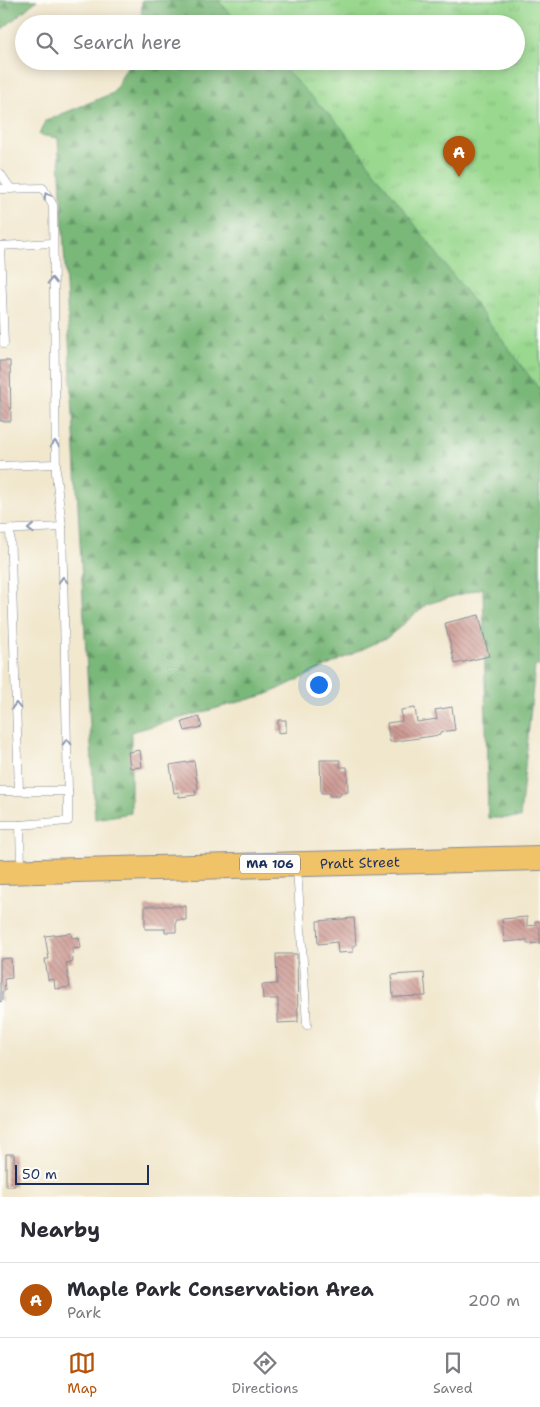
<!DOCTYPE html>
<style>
:root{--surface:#fff;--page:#f2f2f3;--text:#2b2b33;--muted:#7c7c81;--line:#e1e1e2;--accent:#b45309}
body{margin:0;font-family:"Shantell Sans",sans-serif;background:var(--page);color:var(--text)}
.scale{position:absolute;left:15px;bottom:12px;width:134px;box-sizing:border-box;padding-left:5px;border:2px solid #1b2f5e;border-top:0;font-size:14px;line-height:18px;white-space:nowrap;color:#1b2f5e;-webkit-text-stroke:4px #fdfcf7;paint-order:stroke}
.you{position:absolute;left:318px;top:684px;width:18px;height:18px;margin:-12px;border:4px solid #fff;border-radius:50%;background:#1a73e8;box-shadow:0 0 0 8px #1a73e833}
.badge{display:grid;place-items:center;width:32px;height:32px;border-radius:50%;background:var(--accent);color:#fff;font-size:16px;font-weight:700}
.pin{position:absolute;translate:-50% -41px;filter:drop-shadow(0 1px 2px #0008)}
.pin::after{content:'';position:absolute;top:26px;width:18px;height:15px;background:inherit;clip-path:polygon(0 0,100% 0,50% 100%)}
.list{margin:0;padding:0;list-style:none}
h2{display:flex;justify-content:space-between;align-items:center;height:65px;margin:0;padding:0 20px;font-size:21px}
h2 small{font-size:16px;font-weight:400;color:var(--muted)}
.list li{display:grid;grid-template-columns:32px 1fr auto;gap:15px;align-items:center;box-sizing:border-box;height:75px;padding:0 20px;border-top:1px solid var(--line)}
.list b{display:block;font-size:19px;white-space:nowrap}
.list p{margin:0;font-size:16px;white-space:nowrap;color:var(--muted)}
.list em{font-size:16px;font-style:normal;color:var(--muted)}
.icon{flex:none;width:28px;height:28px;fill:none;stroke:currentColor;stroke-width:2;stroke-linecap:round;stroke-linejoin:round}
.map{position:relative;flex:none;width:540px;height:1197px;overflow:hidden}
.search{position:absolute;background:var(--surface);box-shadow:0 2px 12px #0003;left:15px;right:15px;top:15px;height:55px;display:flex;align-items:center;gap:12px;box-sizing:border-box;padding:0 18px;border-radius:28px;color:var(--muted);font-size:19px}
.sheet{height:140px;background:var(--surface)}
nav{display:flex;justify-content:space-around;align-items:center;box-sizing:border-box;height:70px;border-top:1px solid var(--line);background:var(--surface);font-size:14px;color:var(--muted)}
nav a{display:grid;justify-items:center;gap:2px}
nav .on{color:var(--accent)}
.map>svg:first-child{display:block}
.forest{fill:url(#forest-firs);stroke:#4a746c}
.park{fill:url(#park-tufts);stroke:#5a8476}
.building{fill:url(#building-back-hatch)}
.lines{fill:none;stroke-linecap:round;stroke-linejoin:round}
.lane-casing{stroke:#868b96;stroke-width:9}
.primary-casing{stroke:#868b96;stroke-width:26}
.lane{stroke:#fff;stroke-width:8}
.primary{stroke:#f1c369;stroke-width:24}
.oneway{stroke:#8d97ae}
.labels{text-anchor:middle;stroke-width:4;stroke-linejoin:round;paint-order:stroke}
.shield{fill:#fdfcf7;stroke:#5f6c8c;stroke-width:1}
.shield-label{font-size:12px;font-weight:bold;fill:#1b2f5e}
.street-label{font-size:14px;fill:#1b2f5e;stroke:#fdfcf7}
</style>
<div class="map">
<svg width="540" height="1197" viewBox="0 0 540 1197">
<defs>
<pattern id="forest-firs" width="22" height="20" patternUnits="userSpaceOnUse" patternTransform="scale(1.25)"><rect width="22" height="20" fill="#7ab879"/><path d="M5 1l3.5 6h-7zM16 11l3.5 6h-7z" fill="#639666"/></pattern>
<pattern id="park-tufts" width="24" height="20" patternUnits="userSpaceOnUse" patternTransform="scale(1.25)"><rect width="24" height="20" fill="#99d88e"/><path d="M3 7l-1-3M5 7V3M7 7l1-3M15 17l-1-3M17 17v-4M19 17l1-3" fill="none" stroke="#83ba7d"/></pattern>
<pattern id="building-back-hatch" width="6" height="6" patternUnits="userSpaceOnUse" patternTransform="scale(1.25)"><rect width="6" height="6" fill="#cd9992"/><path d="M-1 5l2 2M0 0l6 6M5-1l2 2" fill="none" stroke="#a67d7a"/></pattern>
</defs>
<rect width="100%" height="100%" fill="#fdfcf7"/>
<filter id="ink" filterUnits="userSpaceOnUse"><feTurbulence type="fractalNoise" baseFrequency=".02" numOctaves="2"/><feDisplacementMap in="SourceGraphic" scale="10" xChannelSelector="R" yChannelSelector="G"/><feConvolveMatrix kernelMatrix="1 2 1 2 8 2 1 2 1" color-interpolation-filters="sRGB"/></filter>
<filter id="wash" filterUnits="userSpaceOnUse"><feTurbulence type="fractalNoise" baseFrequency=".0096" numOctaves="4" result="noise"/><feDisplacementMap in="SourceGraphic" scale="20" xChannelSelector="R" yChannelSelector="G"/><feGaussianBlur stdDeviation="1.12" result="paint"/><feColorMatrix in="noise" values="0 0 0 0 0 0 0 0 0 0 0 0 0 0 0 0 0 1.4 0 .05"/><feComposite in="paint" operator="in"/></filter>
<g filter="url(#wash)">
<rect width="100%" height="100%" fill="#f1e7cd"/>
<!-- forest -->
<g class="forest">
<path d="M0 0H37L0 31Z"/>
<path d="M142 0H470L486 24H141Z"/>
<path d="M540 54V666H535L520 818H488L483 588 427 604 388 637 268 694 131 732V813L95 819 58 138 39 135 45 121 113 93 130 61H516Z"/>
</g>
<!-- park -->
<path class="park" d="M218 0H540V390L341 127 277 61H516V24H240Z"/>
<g id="blocks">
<!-- building -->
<g class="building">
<path d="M0 361H10L11 421H0Z"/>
<path d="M479 615 489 656 455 664 445 623Z"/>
<path d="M452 707 455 730 440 732V735L390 742 387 723 402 721 401 710 415 708 417 722 437 719 435 710Z"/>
<path d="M199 717 202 727 185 731 182 722Z"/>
<path d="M278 720H286V732L278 733Z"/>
<path d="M140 750 142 767 130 768 128 752Z"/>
<path d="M320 760H340V767H347L348 792 340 793V796H330V793H321Z"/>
<path d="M194 761 198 789 195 790 196 795 179 797V792L174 793 170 765Z"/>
<path d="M145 906H186V920H176V932H165V929H145Z"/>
<path d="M527 917V926L535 925V921H540V943L527 944V940L504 942 502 919Z"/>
<path d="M354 918 356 945 353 946V952L338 953 337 942 318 944 317 921Z"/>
<path d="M71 933 72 938 79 937 81 948 72 949 73 962 66 963 70 987 55 989 54 979 48 980 45 959H49L45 936Z"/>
<path d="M276 954H297L298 1022 278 1023V999H263L262 985 277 984Z"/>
<path d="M11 958 12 978 4 979 5 991H2V1001L0 1002V959Z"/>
<path d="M424 973 426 996 393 997 392 975Z"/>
<path d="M6 1154H14L15 1186H6Z"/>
</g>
</g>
</g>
<g filter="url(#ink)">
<use href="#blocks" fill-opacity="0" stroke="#868b96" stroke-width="1"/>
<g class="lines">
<defs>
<g id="lane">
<path d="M0 173 11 189"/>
<path d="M0 189 43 188 53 205 56 474 62 527 68 791V821L20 825H0"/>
<path d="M0 246 4 344"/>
<path d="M0 246 52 243"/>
<path d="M0 466 56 464"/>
<path d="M10 529 19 790"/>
<path d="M0 530 62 527"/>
<path d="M0 791H68"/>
<path d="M20 825 21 870"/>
<path d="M297 868 307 1025"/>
</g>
<g id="primary">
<path id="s1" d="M0 872 540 858"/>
</g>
</defs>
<!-- lane casing -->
<use href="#lane" class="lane-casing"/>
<!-- primary casing -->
<use href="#primary" class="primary-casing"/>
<!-- lane -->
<use href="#lane" class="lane"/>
<!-- primary -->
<use href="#primary" class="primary"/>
</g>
<!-- one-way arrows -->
<defs><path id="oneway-chevron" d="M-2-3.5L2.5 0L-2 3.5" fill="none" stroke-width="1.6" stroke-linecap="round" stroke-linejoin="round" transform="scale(1.25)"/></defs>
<g class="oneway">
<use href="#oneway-chevron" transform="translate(47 196) rotate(-121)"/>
<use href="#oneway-chevron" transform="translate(52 281) rotate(-91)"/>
<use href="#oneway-chevron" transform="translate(55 444) rotate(-91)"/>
<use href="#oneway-chevron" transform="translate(31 529) rotate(178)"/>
<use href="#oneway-chevron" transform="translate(63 580) rotate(-91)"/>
<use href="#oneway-chevron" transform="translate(16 706) rotate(-92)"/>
<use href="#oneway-chevron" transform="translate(67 742) rotate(-91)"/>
</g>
</g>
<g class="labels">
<!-- shield labels -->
<rect class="shield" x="240" y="854.5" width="60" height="19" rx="4"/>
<g class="shield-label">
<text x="270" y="868">MA 106</text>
</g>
<!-- street labels -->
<g class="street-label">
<text dy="5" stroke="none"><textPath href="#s1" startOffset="360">Pratt Street</textPath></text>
</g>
</g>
</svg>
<div class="scale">50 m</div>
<div class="you"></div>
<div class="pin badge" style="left:459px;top:177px">A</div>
<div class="search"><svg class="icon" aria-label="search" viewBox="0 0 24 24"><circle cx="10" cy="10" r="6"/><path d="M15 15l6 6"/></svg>Search here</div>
</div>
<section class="sheet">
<h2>Nearby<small></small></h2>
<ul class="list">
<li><span class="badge">A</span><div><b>Maple Park Conservation Area</b><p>Park</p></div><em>200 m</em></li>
</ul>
</section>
<nav>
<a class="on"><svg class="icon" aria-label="map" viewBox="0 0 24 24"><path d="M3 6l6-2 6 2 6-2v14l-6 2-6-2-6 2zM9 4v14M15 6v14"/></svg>Map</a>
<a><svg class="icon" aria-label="directions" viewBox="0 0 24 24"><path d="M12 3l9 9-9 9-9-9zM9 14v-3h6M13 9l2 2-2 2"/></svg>Directions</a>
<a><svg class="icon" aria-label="saved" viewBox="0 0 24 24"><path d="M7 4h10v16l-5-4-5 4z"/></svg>Saved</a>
</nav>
